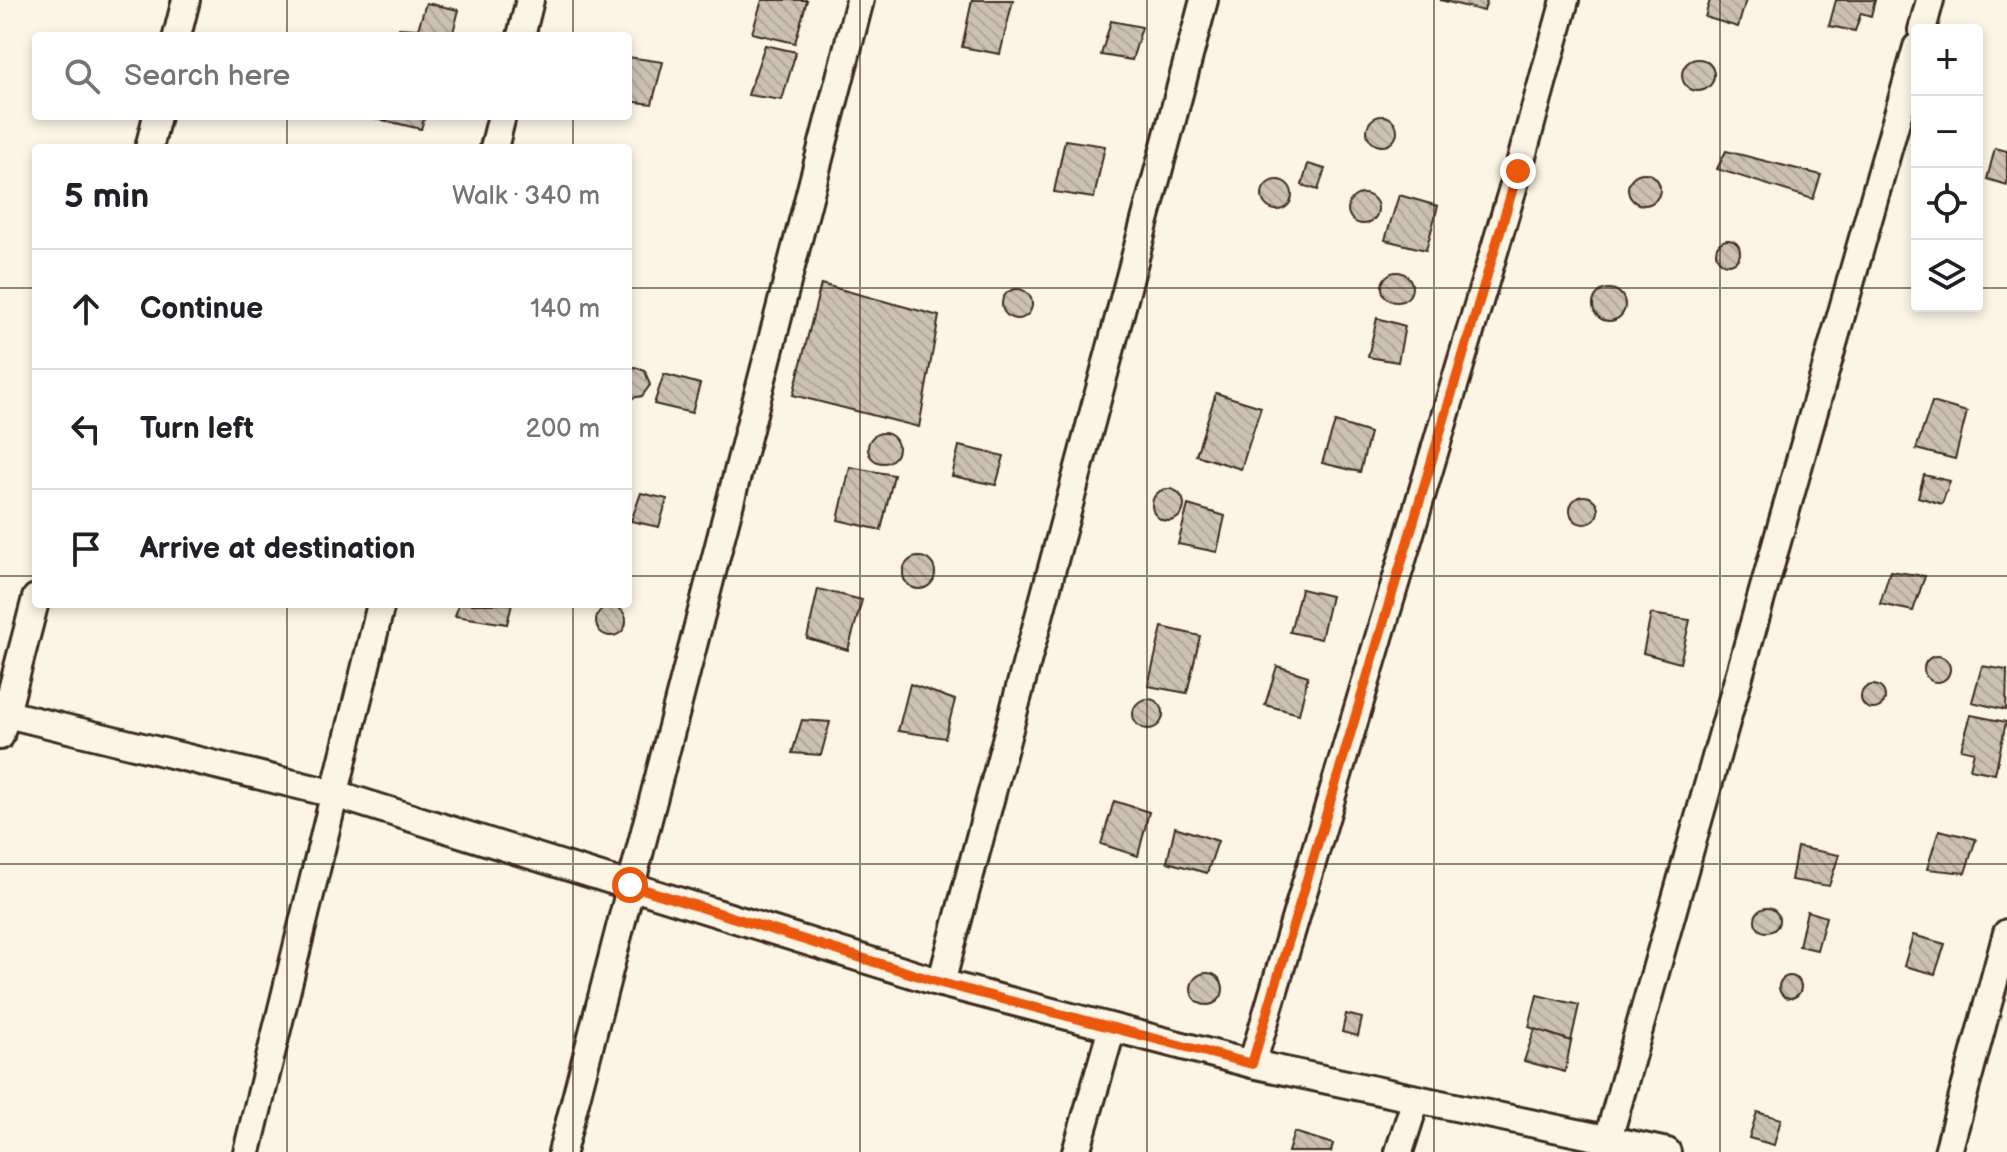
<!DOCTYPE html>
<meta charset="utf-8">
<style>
:root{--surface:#fff;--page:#f2f2f2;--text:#202124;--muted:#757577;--line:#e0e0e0}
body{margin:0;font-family:"Balsamiq Sans",sans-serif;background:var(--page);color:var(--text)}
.controls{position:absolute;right:24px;top:24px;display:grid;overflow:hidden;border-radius:8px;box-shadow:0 4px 12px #0003}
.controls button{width:72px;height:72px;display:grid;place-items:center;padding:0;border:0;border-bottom:2px solid var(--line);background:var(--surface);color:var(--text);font:40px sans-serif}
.stop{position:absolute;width:24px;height:24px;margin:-18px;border:6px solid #ea580c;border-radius:50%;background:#fff}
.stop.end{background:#ea580c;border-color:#fff;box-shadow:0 2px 8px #0008}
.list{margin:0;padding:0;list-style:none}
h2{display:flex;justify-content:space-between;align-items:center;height:104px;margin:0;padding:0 32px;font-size:34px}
h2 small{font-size:26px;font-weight:400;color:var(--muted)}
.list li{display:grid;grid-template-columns:52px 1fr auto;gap:24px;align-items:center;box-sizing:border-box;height:120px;padding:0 32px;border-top:2px solid var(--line)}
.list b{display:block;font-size:30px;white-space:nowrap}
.list em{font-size:26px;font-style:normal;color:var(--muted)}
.icon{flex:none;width:44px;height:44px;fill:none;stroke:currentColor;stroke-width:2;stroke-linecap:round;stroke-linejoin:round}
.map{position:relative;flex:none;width:2007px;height:1152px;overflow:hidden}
.search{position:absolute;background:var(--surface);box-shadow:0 4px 12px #0003;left:32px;top:32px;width:600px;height:88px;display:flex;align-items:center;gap:20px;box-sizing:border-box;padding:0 28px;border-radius:8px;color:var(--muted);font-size:30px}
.panel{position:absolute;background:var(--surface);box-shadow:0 4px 12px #0003;left:32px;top:144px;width:600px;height:464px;border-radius:8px}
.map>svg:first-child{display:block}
.building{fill:url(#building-back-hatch);stroke:#3b2a1e;stroke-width:2}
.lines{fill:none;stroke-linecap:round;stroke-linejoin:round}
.minor-casing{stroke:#3b2a1e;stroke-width:32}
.minor{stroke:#fcf5e5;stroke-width:26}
.route{stroke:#ea580c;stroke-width:10}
.grid{fill:none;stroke:#3b2a1e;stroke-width:2;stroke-opacity:0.55}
</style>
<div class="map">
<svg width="2007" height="1152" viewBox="0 0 2007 1152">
<defs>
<pattern id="building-back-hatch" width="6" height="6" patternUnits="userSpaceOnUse" patternTransform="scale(2)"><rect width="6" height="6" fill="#ccc2b3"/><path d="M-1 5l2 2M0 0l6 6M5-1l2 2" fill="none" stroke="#b0a79a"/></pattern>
</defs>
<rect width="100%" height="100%" fill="#fcf5e5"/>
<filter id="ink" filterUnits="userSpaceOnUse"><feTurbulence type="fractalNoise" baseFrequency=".0125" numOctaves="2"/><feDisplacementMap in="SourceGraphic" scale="16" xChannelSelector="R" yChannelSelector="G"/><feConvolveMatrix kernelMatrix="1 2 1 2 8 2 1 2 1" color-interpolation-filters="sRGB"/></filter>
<g filter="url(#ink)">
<!-- building -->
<g class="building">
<path d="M762 0H807L795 43 752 33Z"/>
<path d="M972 0H1013L1000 54 962 47Z"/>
<path d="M1440 0H1487L1484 11Z"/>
<path d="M1710 0H1746L1738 27 1705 17Z"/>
<path d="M1836 0H1875L1871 16 1861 13 1855 31 1829 26Z"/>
<path d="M426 3 459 10 452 36H397L399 28 418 29Z"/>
<path d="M1111 21 1142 27 1132 60 1101 55Z"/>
<path d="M765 45 796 52 782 100 748 95Z"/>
<path d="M628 57 663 62 652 104 628 101Z"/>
<circle cx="1698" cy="75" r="16"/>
<circle cx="1382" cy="131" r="15"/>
<path d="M375 116H425L421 129 374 118Z"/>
<path d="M1065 140 1105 146 1094 198 1054 192Z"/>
<path d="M1995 148 2007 151V185L1987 179Z"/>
<path d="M1726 151 1821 175 1813 199 1717 169Z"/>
<path d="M1308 164 1325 169 1318 190 1302 185Z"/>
<circle cx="1644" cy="189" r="16"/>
<circle cx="1277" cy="195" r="15"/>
<circle cx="1363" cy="209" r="15"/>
<path d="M1399 195 1438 206 1426 250 1385 240Z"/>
<circle cx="1728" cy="252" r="12"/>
<circle cx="1397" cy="287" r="15"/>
<path d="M821 284 939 316 919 427 793 395Z"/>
<circle cx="1017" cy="304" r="15"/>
<circle cx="1609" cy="305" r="16"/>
<path d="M1377 318 1405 326 1398 362 1368 357Z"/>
<path d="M635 367 645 371 650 385 642 396 632 398 628 397V369Z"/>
<path d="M664 374 700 384 692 413 654 404Z"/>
<path d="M1216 393 1261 407 1241 469 1196 455Z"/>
<path d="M1932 402 1967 412 1955 459 1916 449Z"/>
<path d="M1335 422 1370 433 1360 472 1322 463Z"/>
<circle cx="883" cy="448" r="15"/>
<path d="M959 446 1004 456 996 485 952 476Z"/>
<path d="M850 467 894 475 881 530 838 520Z"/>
<path d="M1924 475 1950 481 1942 504 1918 497Z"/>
<circle cx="1168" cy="505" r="16"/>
<path d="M641 493 667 499 659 527 631 521Z"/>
<circle cx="1584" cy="510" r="14"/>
<path d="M1188 505 1225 516 1217 552 1178 544Z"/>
<circle cx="919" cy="573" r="16"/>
<path d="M1890 571 1925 576 1913 611 1880 604Z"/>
<path d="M818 589 862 600 848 650 807 638Z"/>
<path d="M1301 589 1331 596 1321 639 1290 632Z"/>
<path d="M459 604H512L507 624 455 616Z"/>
<circle cx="611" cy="621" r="15"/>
<path d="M1651 614 1690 620 1680 663 1643 653Z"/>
<path d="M1162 627 1200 636 1187 693 1148 686Z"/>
<circle cx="1937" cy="669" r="13"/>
<path d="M1277 666 1308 676 1299 714 1265 705Z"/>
<path d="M1982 666 2007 670 2006 710 1972 702Z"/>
<path d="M910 684 955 700 945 738 898 731Z"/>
<circle cx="1873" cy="697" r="12"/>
<circle cx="1148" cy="714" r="15"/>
<path d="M1971 715 2006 722 1995 774 1970 769 1974 752 1961 749Z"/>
<path d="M802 720 830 722 821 755 792 753Z"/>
<path d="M1114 801 1149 812 1138 856 1101 844Z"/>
<path d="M1175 827 1218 841 1207 873 1167 862Z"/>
<path d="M1939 830 1976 839 1965 873 1927 869Z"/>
<path d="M1797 847 1839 855 1829 886 1791 880Z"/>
<circle cx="1767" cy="920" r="12"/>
<path d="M1807 911 1826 917 1817 950 1799 946Z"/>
<path d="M1913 935 1945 944 1935 974 1904 966Z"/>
<circle cx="1207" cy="989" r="16"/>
<circle cx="1790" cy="987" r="11"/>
<path d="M1537 995 1579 1005 1571 1041 1529 1027Z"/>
<path d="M1346 1014 1362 1018 1358 1036 1342 1032Z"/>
<path d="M1535 1029 1571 1041 1565 1072 1524 1061Z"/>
<path d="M1757 1112 1781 1119 1774 1145 1749 1138Z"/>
<path d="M1294 1132 1333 1144 1331 1152H1288Z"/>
</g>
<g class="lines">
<defs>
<g id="minor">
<path d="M1922 30 1930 0"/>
<path d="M177 36 186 0"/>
<path d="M521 36 530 0"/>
<path d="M149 148 157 116"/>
<path d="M494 148 502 116"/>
<path d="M7 714 335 794 941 983 1252 1064 1667 1152"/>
<path d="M0 736 36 598"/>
<path d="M941 983 1204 0"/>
<path d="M1252 1064 1518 171 1565 0"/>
<path d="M1608 1139 1917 47"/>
<path d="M247 1152 381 604"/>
<path d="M562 1152 860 0"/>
<path d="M1076 1152 1112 1028"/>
<path d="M1399 1152 1416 1099"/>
<path d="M1948 1152 2007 933"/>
</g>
</defs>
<!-- minor casing -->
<use href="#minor" class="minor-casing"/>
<!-- minor -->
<use href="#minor" class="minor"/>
</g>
</g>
<g class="lines" filter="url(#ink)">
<!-- route -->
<path class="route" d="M630 885 941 983 1252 1064 1518 171"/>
</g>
<!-- grid -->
<path class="grid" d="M287 0V36M573 0V36M860 0V1152M1147 0V1152M1434 0V1152M1720 0V1152M287 116V148M573 116V148M0 288H36M628 288H1917M1977 288H2007M0 576H36M628 576H2007M287 604V1152M573 604V1152M0 864H2007"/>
</svg>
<div class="controls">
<button>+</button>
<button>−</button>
<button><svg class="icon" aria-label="locate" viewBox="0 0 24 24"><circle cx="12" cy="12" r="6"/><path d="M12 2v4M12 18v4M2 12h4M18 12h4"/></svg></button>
<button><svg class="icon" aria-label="layers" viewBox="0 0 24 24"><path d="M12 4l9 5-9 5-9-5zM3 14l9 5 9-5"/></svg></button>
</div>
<div class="stop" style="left:630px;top:885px"></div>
<div class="stop end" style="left:1518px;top:171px"></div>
<div class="search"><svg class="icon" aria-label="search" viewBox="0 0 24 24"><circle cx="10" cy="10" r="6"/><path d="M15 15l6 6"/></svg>Search here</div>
<section class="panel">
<h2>5 min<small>Walk · 340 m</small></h2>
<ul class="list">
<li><svg class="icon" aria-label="ahead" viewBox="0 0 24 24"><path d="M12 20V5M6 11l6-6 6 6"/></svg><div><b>Continue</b></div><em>140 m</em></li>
<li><svg class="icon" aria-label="left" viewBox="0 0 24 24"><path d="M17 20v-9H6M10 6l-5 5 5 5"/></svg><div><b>Turn left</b></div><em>200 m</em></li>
<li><svg class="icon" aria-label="arrive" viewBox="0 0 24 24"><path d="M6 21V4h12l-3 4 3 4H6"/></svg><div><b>Arrive at destination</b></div></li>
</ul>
</section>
</div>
